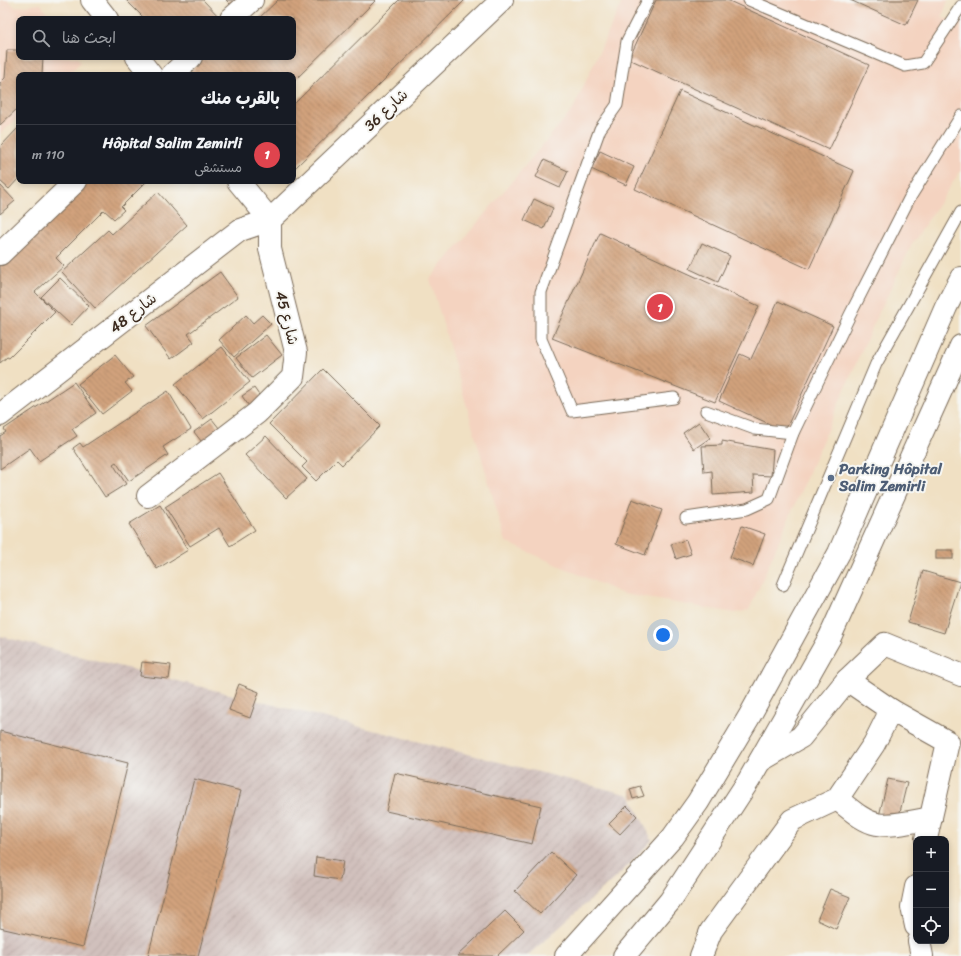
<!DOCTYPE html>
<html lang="ar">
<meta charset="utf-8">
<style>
:root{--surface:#171b24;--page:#242831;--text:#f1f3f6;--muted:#9ea1a6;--line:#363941;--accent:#d690ce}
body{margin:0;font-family:Sriracha,"Playpen Sans Arabic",sans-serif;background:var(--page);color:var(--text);direction:rtl}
.controls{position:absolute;right:12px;bottom:12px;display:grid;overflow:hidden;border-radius:8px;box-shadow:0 2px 6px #0003}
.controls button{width:36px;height:36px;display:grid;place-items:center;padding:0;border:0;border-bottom:1px solid var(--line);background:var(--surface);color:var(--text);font:20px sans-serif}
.you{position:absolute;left:663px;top:635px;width:14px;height:14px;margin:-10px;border:3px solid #fff;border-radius:50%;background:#1a73e8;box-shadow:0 0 0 6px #1a73e833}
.badge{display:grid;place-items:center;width:26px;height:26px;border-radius:50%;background:var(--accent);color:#fff;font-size:13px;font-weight:700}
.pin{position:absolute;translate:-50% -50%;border:2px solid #fff;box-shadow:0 1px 4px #0006}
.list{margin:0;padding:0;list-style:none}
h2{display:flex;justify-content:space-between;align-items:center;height:52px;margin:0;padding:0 16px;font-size:17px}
h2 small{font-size:13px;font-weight:400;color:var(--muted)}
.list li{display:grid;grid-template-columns:26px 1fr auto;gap:12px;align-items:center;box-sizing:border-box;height:60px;padding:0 16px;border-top:1px solid var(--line)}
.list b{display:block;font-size:15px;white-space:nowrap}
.list p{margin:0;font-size:13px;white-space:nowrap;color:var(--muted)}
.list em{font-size:13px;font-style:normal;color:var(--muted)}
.icon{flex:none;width:22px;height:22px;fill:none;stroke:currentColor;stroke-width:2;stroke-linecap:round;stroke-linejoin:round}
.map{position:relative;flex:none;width:961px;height:956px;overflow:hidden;direction:ltr}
.search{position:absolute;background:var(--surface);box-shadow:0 2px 6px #0003;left:16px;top:16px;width:280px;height:44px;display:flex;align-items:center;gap:10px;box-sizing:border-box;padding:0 14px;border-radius:8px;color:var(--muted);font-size:15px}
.panel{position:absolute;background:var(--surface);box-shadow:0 2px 6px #0003;left:16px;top:72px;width:280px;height:112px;border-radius:8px;direction:rtl}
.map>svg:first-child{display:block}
.built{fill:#f4d3c0}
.industrial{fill:url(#industrial-furrows)}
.building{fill:url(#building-back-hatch)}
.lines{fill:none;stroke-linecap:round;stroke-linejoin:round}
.service-casing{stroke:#7a6a58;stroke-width:13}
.minor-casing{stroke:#7a6a58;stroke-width:24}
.secondary-casing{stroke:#7a6a58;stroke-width:24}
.service{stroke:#fff;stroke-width:11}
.minor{stroke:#fff;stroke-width:22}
.secondary{stroke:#fff;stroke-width:22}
.service-dot{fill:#5c6f8a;stroke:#f6f6f2;stroke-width:1.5}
.labels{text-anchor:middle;stroke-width:4;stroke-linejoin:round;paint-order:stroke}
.street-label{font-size:15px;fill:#3b2a1e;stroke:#f6f6f2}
.service-label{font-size:15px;font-weight:bold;fill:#4e5e75;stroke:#f6f6f2;text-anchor:start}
</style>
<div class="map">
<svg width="961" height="956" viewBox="0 0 961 956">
<defs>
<pattern id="industrial-furrows" width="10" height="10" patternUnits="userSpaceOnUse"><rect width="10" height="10" fill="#d0c0bc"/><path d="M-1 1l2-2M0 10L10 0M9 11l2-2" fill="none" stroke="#b4a5a1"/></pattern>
<pattern id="building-back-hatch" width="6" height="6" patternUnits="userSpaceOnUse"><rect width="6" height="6" fill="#d1a27d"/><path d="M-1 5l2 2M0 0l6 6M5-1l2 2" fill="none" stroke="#ab8466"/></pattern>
</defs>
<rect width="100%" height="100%" fill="#f6f6f2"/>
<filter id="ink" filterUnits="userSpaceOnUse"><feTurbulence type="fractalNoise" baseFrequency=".025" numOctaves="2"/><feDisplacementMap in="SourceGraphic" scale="8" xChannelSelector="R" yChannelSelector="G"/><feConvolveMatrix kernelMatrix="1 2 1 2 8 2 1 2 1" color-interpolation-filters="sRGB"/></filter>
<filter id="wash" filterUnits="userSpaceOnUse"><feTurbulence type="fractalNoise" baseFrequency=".012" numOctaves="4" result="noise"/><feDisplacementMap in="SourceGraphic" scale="16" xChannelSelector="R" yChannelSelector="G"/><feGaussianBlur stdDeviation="0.9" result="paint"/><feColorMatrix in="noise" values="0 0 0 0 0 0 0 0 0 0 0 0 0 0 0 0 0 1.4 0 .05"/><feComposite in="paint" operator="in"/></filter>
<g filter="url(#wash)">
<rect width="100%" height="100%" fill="#f0e0c3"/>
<!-- built -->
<g class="built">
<path d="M0 0H8L15 7 41 4 51 19H19V57H77L81 62 67 75H19V117L0 134Z"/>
<path d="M623 0H948L942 18 961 22V170L911 246 868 336 749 610 735 613 623 594 506 542 430 279 573 109Z"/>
</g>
<!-- industrial -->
<path class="industrial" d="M0 636 630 795 652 840 623 871 527 956H0Z"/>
<g id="blocks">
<!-- building -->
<g class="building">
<path d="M126 0H203L221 19H145Z"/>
<path d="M226 0H243L234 8Z"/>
<path d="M278 0H376L293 82V75H191L189 73 205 57H293V19H258Z"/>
<path d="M399 0H465L293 170V105Z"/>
<path d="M656 0H727L869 65 829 150 629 59Z"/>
<path d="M850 0H918L906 25Z"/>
<path d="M7 50H19V57H43L42 75H19V107L0 125V83L5 78Z"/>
<path d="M680 91 854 171 809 269 635 189Z"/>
<path d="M19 127V178L9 189 0 181V147Z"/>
<path d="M600 151 634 167 626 185 591 169Z"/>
<path d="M544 160 568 171 560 188 536 177Z"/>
<path d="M82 181H147L121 207 124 210 114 219 104 210 56 258 64 266 35 292 55 312 9 358 7 357 0 363V263Z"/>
<path d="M0 185 15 201 0 214Z"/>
<path d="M158 192 187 225 95 308 62 272 108 230 112 234Z"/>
<path d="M534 199 553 208 544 229 524 220Z"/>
<path d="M600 233 759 306 715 402 552 338Z"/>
<path d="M702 243 730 256 718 282 690 269Z"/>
<path d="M220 272 238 297 188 334 194 342 171 359 146 326Z"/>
<path d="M60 278 89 306 71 325 41 297Z"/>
<path d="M778 301 833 326 785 431 719 401 740 354 751 359Z"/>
<path d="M246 315 253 323 262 315 271 324 234 357 219 340Z"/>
<path d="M266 335 282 355 252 378 236 358Z"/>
<path d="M222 347 250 382 203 419 175 384Z"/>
<path d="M115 355 133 377 125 383 132 391 102 414 78 384Z"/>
<path d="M323 369 380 426 342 465 337 460 316 481 302 467 307 462 269 424Z"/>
<path d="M74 382 96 413 72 429 77 436 39 461 30 448 0 469V436L6 432 4 429Z"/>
<path d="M254 388 263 401 251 409 242 396Z"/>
<path d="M168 391 191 429 163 447 168 455 129 481 116 462 113 464 126 484 105 497 73 448 80 443 83 447Z"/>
<path d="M212 419 223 433 205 446 194 432Z"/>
<path d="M699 422 710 438 694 449 683 433Z"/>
<path d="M266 436 307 479 286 498 245 455Z"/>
<path d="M722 441 773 450 771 476 753 475 754 492 713 495 712 471 704 472 702 446 722 445Z"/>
<path d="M218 473 255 530 230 546 219 528 190 546 165 507Z"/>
<path d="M632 499 662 510 645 555 616 544Z"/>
<path d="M160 505 188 550 157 569 129 524Z"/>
<path d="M742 526 765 534 753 566 730 557Z"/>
<path d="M686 540 691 554 676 559 671 544Z"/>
<rect x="936" y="550" width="17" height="9"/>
<path d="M923 571 960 582 944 633 908 622Z"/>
<path d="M142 662 171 665 169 679 140 676Z"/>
<path d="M239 684 259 692 250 718 229 710Z"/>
<path d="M0 731 128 763 83 947 0 928Z"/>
<path d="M395 773 541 806 532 844 386 811Z"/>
<path d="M194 779 241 791 198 956H148Z"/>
<path d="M888 779 907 783 898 820 879 816Z"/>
<path d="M640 786 644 796 633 799 630 789Z"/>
<path d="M627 806 637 816 620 834 609 824Z"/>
<path d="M551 852 576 875 540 914 515 891Z"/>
<path d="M316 857 343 861 340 880 314 876Z"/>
<path d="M830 889 850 897 836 929 817 920Z"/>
<path d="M505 911 524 930 497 956H457Z"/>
</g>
</g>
</g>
<g filter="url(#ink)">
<use href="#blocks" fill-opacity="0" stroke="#7a6a58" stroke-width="1"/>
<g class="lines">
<defs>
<g id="service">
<path d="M648 0 627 41 617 105 600 129 541 292V339L572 411 674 398"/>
<path d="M749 0 905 66 923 63 961 6"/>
<path d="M706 411 755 429 793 433"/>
<path d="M686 518 747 509 769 499 793 433 850 315 909 199 961 116"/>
<path d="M783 585 876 364 961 212"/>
</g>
<g id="minor">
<path d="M92 0 107 19"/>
<path d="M231 19 252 0"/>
<path d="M137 57 151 75"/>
<path d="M172 75 191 57"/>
<path d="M0 254 76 181"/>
<path d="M0 415 240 230 270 220 502 0"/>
<path d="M148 496 257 413 293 377 296 352 270 249V220L238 181"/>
<path d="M891 710 948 742 926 839"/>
<path d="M760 761 801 737 847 680 885 644 961 675"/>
<path d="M837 799C849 808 862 821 877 824 894 827 914 821 931 818"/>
<path d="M916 887 912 907 916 926"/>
<path d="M919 941 922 956"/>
<path d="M701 956 711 931 792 820 837 799 874 744 891 710 847 680"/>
</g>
<g id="secondary">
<path d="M566 956 673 837 698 802 749 717 839 553 946 307 961 278"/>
<path d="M624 956 670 901 749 780 830 637 961 346"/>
</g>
</defs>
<!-- service casing -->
<use href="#service" class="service-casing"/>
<!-- minor casing -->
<use href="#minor" class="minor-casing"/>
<!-- secondary casing -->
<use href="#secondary" class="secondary-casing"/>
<!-- service -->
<use href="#service" class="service"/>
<!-- minor -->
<use href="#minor" class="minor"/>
<!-- secondary -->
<use href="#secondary" class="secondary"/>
</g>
</g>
<!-- markers -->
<circle class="service-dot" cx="831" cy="478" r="4"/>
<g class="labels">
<!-- street labels -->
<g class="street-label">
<text transform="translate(386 110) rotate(-43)" y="5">شارع 36</text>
<text transform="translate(133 313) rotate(-38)" y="5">شارع 48</text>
<text transform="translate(287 318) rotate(76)" y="5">شارع 45</text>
</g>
<!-- service labels -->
<g class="service-label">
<text x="839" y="474">Parking Hôpital<tspan x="839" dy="17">Salim Zemirli</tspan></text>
</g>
</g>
</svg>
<div class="controls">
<button>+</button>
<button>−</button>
<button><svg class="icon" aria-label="locate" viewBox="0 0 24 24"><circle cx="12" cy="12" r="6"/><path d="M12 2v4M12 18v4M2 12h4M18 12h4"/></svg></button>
</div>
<div class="you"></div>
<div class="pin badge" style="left:660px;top:307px;background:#e0444e">1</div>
<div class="search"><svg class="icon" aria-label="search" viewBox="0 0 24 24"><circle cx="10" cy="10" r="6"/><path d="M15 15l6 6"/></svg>ابحث هنا</div>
<section class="panel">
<h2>بالقرب منك<small></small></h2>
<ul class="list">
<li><span class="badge" style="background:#e0444e">1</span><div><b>Hôpital Salim Zemirli</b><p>مستشفى</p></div><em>110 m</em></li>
</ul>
</section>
</div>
